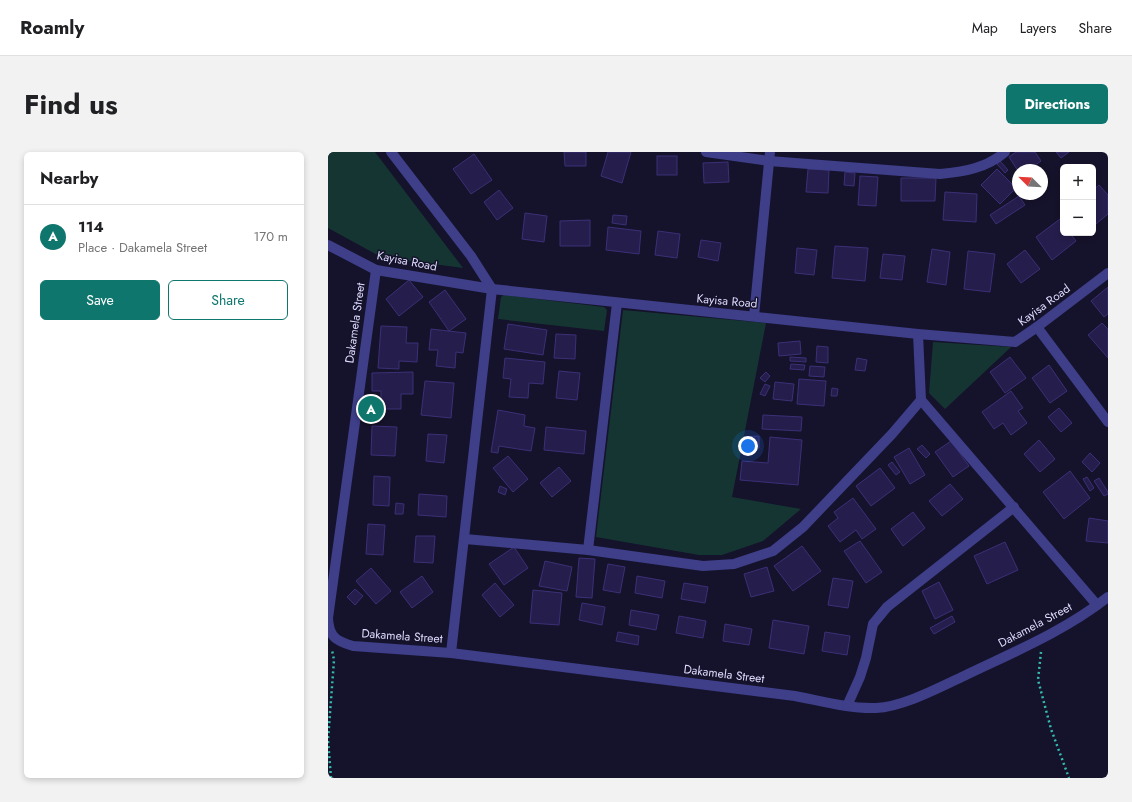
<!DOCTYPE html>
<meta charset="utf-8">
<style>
:root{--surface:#fff;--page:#f2f2f2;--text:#202124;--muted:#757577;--line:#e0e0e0;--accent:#0f766e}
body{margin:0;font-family:Jost,sans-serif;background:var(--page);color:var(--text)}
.controls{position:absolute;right:12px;top:12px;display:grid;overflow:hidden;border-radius:6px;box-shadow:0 2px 6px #0003}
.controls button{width:36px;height:36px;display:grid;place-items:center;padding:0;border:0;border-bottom:1px solid var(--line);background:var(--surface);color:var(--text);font:20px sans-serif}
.compass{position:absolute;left:684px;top:12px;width:36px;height:36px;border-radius:50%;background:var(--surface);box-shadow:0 2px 6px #0003;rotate:294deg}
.you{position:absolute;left:420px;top:294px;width:14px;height:14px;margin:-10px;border:3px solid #fff;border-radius:50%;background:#1a73e8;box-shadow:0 0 0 6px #1a73e833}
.badge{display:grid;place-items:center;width:26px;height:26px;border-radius:50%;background:var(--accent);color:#fff;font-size:13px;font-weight:700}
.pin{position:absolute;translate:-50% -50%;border:2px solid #fff;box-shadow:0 1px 4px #0006}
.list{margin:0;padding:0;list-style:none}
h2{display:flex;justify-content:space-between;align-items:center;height:52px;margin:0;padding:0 16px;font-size:17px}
h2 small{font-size:13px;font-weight:400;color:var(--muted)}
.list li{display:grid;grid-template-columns:26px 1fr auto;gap:12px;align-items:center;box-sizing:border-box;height:64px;padding:0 16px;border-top:1px solid var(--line)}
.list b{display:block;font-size:15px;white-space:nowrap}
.list p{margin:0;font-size:13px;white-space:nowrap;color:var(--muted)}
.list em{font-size:13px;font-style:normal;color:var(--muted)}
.actions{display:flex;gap:8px;padding:12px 16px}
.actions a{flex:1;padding:9px 0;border:1px solid var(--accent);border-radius:6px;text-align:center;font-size:14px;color:var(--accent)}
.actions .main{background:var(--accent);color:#fff}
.map{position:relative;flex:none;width:780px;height:626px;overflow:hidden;border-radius:6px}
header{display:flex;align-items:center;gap:24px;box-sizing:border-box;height:56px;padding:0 20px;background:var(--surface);border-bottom:1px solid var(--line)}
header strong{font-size:19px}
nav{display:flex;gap:22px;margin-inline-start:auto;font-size:14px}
.intro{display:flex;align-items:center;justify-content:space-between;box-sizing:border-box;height:96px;padding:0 24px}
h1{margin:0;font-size:28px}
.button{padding:10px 18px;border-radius:6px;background:var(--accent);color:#fff;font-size:14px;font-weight:700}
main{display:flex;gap:24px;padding:0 24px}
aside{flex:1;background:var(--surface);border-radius:6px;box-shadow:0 2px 6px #0003}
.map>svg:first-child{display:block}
.green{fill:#153532}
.building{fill:#251e4c;stroke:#3b3077}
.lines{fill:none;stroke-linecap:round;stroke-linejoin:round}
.path{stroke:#33bcad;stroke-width:2.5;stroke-dasharray:2 3;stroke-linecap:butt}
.minor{stroke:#3e3e89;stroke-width:10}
.labels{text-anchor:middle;stroke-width:3;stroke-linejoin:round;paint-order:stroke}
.street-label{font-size:12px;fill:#dedcfe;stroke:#15122b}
</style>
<header>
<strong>Roamly</strong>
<nav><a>Map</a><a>Layers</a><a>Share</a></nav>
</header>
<div class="intro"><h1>Find us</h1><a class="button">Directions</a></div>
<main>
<aside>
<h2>Nearby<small></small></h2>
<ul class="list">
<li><span class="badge">A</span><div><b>114</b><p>Place · Dakamela Street</p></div><em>170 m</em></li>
</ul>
<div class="actions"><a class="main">Save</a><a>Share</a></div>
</aside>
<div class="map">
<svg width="780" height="626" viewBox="0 0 780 626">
<rect width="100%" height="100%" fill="#15122b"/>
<!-- green -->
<g class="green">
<path d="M0 0H47L135 116 53 105 0 76Z"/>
<path d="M176 143 276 155 279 158 276 179 170 167 173 145Z"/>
<path d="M295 158 438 171 404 345 473 357 435 389 394 403H371L268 385Z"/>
<path d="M605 190 683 195 617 257 601 241Z"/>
</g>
<!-- building -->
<g class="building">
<path d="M236 0H258V14H237Z"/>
<path d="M280 0H303L294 31 273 24Z"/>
<path d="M688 0H707L713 9 703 16 705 18 690 19 681 5Z"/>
<path d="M728 0H741L733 6Z"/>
<path d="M146 2 164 28 143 42 125 17Z"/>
<rect x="329" y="4" width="20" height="19"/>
<path d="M672 9 680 18 677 21 669 12Z"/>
<path d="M400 10 401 30 376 31 375 11Z"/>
<path d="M480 17 501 18 500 41 478 40Z"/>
<path d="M669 17 688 36 672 52 653 33Z"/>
<path d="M517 20 527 21 526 34 516 33Z"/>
<path d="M532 24 550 25 548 54 530 53Z"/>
<path d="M573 26H608L607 49H573Z"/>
<path d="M771 33 780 43V62L768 72 765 69V38Z"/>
<path d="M171 38 185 56 169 68 156 50Z"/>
<path d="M617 40 649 42 648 70 615 68Z"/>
<path d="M691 44 697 53 668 72 662 63Z"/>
<path d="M197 61 219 64 216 90 194 87Z"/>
<path d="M285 63 299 64 298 73 284 71Z"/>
<path d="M732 67 735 72V81H742L748 89 724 108 708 85Z"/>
<path d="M262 68V94H232V69Z"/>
<path d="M280 75 313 79 311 102 278 98Z"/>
<path d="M330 79 352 82 349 106 327 103Z"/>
<path d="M373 88 393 91 390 109 370 105Z"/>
<path d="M507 94 540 96 537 129 504 126Z"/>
<path d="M469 96 489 98 486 123 467 121Z"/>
<path d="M604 97 622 100 618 133 599 130Z"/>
<path d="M697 98 712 117 693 131 679 112Z"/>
<path d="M640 99 667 102 662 140 636 137Z"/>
<path d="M555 102 577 104 574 128 552 126Z"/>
<path d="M81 128 95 145 71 164 58 147Z"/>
<path d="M780 135V162L776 165 763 149Z"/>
<path d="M117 138 138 167 121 179 101 150Z"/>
<path d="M774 171 780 177V206L760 183Z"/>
<path d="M180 172 219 178 215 203 176 197Z"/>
<path d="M53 174 79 175 78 191H90L89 210 71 209V217L50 216Z"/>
<path d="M103 177 138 181 135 201 128 200 127 216 108 214 110 198H101Z"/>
<path d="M228 182 248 183 247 207 226 206Z"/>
<path d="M472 189 473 202 451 204 450 191Z"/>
<path d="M489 194 500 195V211L488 210Z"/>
<path d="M462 205 478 206V210L462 209Z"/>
<path d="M682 205 698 226 677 241 662 220Z"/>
<path d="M177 206 217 210 215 232 201 231 200 246 181 245 183 227 175 226Z"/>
<path d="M529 206 539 208 537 219 527 218Z"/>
<path d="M463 212 477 213 476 218 462 217Z"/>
<path d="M721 213 739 239 722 251 704 226Z"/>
<path d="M482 214 497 215 496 225 481 224Z"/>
<path d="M231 219 252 221 249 248 228 246Z"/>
<path d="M85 220V242H73V257H53V239H44V221Z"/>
<path d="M438 220 442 224 437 230 432 226Z"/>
<path d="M471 227 498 229 496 254 469 252Z"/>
<path d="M97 229 126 231 123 266 93 263Z"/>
<path d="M447 230 466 232 464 249 445 247Z"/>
<path d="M437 232 442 234 437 244 432 242Z"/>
<path d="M504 236 510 237 509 244H503Z"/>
<path d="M683 239 695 256 690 259 699 271 683 283 675 271 666 277 654 260Z"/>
<path d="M731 256 744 271 733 280 720 265Z"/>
<path d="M170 258 197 263 196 274 207 276 203 299 171 294 170 301 163 300Z"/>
<path d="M435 263 474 265 473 279 434 277Z"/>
<path d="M44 274 69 275 67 304 43 303Z"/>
<path d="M218 275 258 279 256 302 216 298Z"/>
<path d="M100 282 119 283 116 311 98 309Z"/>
<path d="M431 284V296L416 297 415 285Z"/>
<path d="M442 285 474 288 470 333 412 328 414 309 440 311Z"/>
<path d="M711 288 727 307 712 320 696 302Z"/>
<path d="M623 289 641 314 625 325 607 300Z"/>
<path d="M594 293 602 302 598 306 589 297Z"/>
<path d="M581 296 597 323 582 332 566 305Z"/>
<path d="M762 301 772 311 764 320 754 310Z"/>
<path d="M180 304 200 327 185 340 165 316Z"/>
<path d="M564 310 572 320 568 323 560 313Z"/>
<path d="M231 315 243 329 224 345 212 331Z"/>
<path d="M552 316 567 336 543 354 528 334Z"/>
<path d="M742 319 762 346 736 367 715 340Z"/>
<path d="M46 324 62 325 61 354 45 353Z"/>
<path d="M759 325 766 336 762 339 755 327Z"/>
<path d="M771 326 780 340V342L776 344 766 329Z"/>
<path d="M622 332 635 347 614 364 601 349Z"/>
<path d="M172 334 179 337 177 343 170 340Z"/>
<path d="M91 342 119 344 118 365 90 363Z"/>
<path d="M525 346 548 377 534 387 528 378 512 390 500 374 510 366 506 360Z"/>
<path d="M68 351 76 352 75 362H67Z"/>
<path d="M585 360 597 376 575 394 563 377Z"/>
<path d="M761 366 780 369V391L758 389Z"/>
<path d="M40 372 57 373 55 403 38 402Z"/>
<path d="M88 384H107L105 411 86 410Z"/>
<path d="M532 389 554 420 538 431 516 399Z"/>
<path d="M677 390 690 418 659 432 646 404Z"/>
<path d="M474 394 493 419 465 439 446 414Z"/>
<path d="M186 395 200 416 176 433 161 412Z"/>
<path d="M251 406 267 407 264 446 248 445Z"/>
<path d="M217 409 244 415 239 439 211 434Z"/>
<path d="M280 412 297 415 292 441 275 438Z"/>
<path d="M439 415 446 439 423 445 416 422Z"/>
<path d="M43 416 63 439 48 452 28 429Z"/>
<path d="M94 424 105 440 84 456 72 440Z"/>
<path d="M309 424 337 429 334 446 307 441Z"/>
<path d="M505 426 525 429 520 456 500 453Z"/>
<path d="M611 430 625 458 607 467 594 439Z"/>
<path d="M167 431 186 453 172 465 154 443Z"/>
<path d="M356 431 380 435 377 451 353 447Z"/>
<path d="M27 437 35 444 27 453 19 445Z"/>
<path d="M205 438 234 441 231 473 202 471Z"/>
<path d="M254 451 277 455 274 473 251 468Z"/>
<path d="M303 458 331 463 328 478 301 473Z"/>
<path d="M351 464 378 469 375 486 348 481Z"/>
<path d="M624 464 627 470 606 482 602 476Z"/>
<path d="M445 468 481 474 476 502 441 496Z"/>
<path d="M397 472 424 477 421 493 395 489Z"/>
<path d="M290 480 311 484 310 493 288 489Z"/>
<path d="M497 480 522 484 519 503 494 499Z"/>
</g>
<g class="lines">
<!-- path -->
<g class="path">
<path d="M713 500 710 528 723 577 741 626"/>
<path d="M3 626 0 588 6 508 4 498"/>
</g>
<!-- minor -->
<g class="minor">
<path d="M63 0 143 104 164 137 123 501"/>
<path d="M378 0 441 9 612 22C635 20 659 16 677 0"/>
<path d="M0 93 48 118 164 137 590 182 687 190 709 175 780 121"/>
<path d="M426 164 442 0"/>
<path d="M709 175 780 270"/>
<path d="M593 248 769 453"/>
<path d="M137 387 260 398 375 414 406 412 445 399 475 375 564 282 593 248 590 182"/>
<path d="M260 398 289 151"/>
<path d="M0 466C1 485 8 489 25 494L123 501 467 544C493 549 521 557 548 556 575 555 612 535 636 524 686 500 737 479 780 445"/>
<path d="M0 466 48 118"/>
<path d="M519 554 532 525 538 506 545 472 559 455 686 355"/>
</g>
</g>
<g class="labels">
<!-- street labels -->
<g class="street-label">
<text transform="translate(79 109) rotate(11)" y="4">Kayisa Road</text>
<text transform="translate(399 149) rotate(5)" y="4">Kayisa Road</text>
<text transform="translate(716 153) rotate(-36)" y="4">Kayisa Road</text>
<text transform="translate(27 171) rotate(-82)" y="4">Dakamela Street</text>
<text transform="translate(707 473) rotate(-28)" y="4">Dakamela Street</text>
<text transform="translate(74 484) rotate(4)" y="4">Dakamela Street</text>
<text transform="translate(396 522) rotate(7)" y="4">Dakamela Street</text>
</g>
</g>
</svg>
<div class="controls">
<button>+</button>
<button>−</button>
</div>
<svg class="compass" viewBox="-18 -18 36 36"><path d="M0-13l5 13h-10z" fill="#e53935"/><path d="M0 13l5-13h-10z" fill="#757577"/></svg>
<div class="you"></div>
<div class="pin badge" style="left:43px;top:257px">A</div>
</div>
</main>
